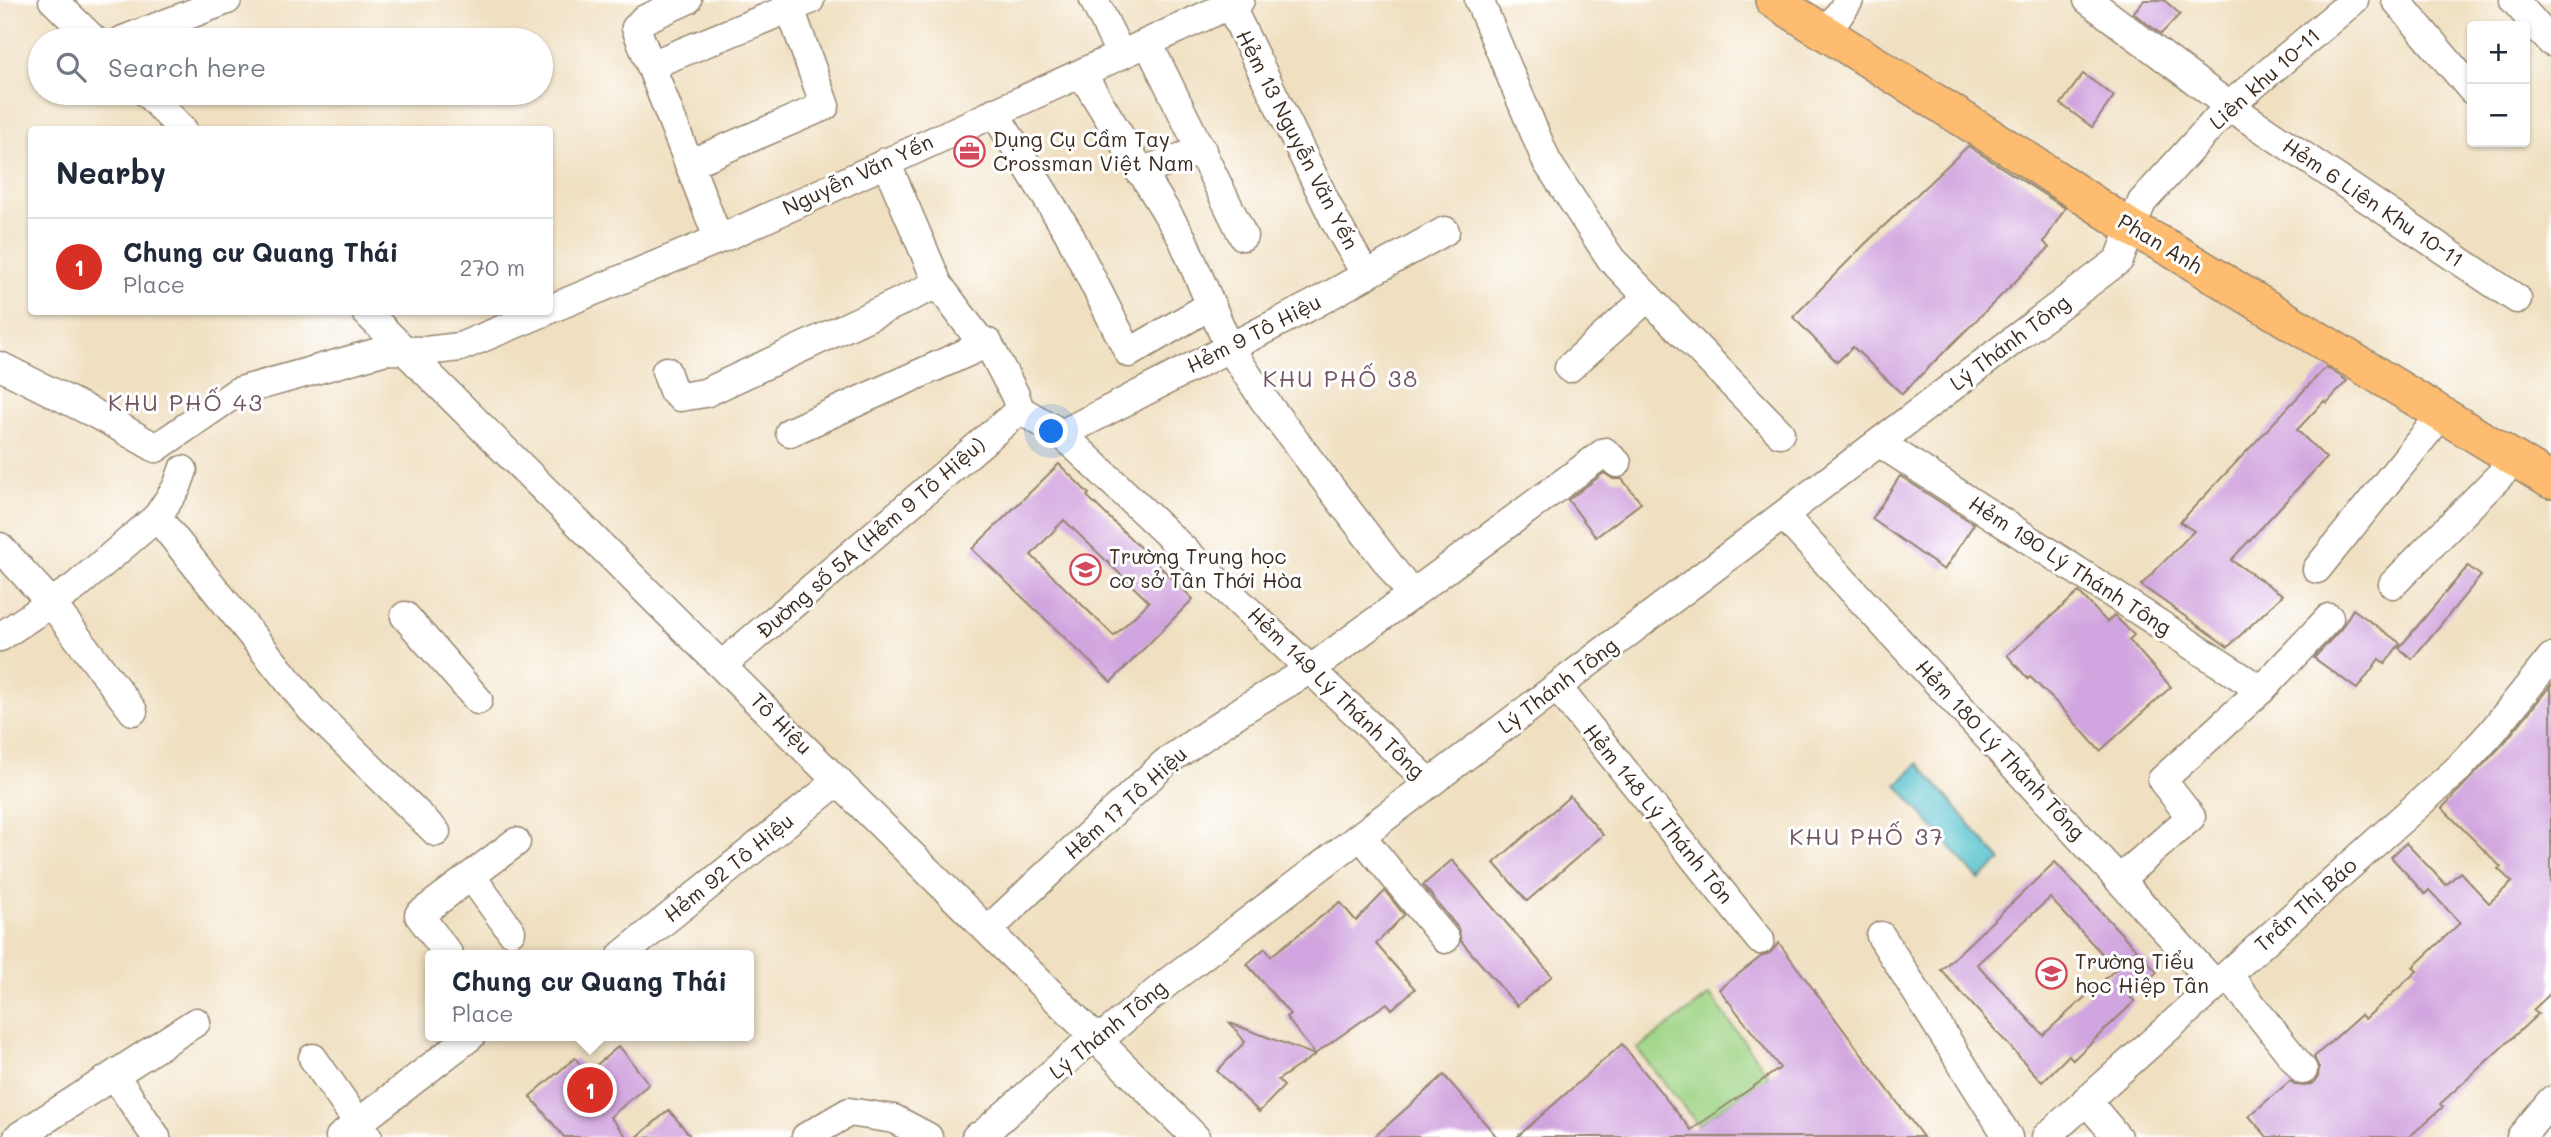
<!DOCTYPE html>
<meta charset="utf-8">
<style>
:root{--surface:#fff;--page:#f6f6f7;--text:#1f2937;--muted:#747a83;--line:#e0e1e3;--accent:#d93025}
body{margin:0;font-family:Mali,sans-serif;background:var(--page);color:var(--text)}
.controls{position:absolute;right:21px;top:21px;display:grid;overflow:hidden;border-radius:7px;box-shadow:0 2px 5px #0004}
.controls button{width:63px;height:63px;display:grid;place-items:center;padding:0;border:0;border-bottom:2px solid var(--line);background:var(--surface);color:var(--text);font:35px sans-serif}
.you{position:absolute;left:1052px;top:432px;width:24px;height:24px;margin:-18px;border:5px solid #fff;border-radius:50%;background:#1a73e8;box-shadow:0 0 0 10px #1a73e833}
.badge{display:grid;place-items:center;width:46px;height:46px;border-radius:50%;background:var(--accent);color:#fff;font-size:23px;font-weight:700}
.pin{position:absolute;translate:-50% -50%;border:4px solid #fff;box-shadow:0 2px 7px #0006}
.popup{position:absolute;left:425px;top:950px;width:329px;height:91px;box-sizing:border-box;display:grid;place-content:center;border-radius:7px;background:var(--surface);filter:drop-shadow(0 2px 5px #0005);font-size:23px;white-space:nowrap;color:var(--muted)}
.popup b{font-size:26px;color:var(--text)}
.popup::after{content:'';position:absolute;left:50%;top:100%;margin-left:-14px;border:14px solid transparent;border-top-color:var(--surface)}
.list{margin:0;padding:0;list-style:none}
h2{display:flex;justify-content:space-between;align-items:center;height:91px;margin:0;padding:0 28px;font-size:30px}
h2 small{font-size:23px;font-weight:400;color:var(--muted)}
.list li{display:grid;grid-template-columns:46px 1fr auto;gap:21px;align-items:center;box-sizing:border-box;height:98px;padding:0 28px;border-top:2px solid var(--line)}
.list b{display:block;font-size:26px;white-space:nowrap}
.list p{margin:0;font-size:23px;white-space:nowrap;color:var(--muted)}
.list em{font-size:23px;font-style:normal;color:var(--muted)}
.icon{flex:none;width:38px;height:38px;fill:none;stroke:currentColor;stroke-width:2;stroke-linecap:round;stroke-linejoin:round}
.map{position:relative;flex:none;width:2551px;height:1137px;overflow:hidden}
.search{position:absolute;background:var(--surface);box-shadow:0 2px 5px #0004;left:28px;top:28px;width:525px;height:77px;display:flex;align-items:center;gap:18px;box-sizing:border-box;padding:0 24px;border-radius:38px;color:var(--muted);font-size:26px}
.panel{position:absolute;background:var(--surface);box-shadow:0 2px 5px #0004;left:28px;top:126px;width:525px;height:189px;border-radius:7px}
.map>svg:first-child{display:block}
.green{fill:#9fd485;stroke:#6d7f52;stroke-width:2}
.water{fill:#54c1cc;stroke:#487675;stroke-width:2}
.building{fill:#d1a5df;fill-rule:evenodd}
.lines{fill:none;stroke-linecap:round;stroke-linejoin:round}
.minor-casing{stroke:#968570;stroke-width:31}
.major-casing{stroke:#968570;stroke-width:38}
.minor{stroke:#fff;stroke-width:28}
.major{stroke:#fdbc70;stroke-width:35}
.labels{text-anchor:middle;stroke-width:6;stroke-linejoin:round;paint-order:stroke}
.street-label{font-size:21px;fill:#3b2a1e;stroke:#fff}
.poi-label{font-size:21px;fill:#3b2a1e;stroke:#fff;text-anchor:start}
.neighbourhood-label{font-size:23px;letter-spacing:2px;fill:#705562;stroke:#fff}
</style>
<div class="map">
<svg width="2551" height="1137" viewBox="0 0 2551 1137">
<rect width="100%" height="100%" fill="#fff"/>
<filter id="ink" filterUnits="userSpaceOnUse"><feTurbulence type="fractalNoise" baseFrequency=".0143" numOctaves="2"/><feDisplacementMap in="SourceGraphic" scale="14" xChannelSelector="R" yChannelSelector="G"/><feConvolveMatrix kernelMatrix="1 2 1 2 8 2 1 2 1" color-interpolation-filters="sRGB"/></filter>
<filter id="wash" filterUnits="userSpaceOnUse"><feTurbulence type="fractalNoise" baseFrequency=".00686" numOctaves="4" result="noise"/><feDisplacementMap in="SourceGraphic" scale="28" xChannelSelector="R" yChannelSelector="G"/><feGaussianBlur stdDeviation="1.57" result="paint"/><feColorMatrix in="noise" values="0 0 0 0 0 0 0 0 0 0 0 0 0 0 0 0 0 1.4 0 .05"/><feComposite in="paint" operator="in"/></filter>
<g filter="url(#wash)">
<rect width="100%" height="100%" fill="#f0e0c1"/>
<!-- green -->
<path class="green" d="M1710 995 1769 1076 1698 1125 1637 1049Z"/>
<!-- water -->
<path class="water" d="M1918 763 2001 861 1979 880 1897 785Z"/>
<g id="blocks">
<!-- building -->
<g class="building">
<path d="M2144 0H2164L2180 14 2161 34 2133 13Z"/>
<path d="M2083 74 2114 96 2092 127 2061 104Z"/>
<path d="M1968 146 2065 208 2044 242 2049 248 1902 394 1853 347 1837 362 1793 317 1866 243Z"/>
<path d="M2326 367 2347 381 2327 403 2324 401 2297 430 2326 458 2231 560 2283 595 2228 647 2141 585 2194 531 2180 522Z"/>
<path d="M1059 464 1089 494 1087 496 1193 599 1111 682 972 549ZM1064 520 1149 602 1114 636 1031 555Z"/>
<path d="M1604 473 1613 479H1622L1641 503 1596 537 1568 500Z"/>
<path d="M1900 476 1974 524 1944 570 1872 519Z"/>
<path d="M2468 566 2481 576 2412 659 2399 648Z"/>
<path d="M2079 592 2107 622 2114 615 2134 635 2129 640 2171 687 2100 751 2061 707 2030 677 2028 679 2007 655Z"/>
<path d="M2353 609 2400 643 2385 664 2379 659 2357 689 2314 658 2341 629Z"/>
<path d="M2551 685V993L2533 1010 2538 1014 2440 1104 2443 1107 2409 1137H2267L2249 1116 2290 1081 2296 1085 2305 1086 2314 1083 2318 1077 2319 1068 2314 1057 2361 1015 2365 1019 2417 971 2413 967 2460 923 2429 890 2425 894 2391 857 2406 843 2446 885 2460 872 2489 903 2512 882 2498 869 2501 867 2442 808 2504 743Z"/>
<path d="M1570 796 1603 835 1527 901 1494 863Z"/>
<path d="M1452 860 1552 976 1517 1006 1461 941 1458 928 1423 885Z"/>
<path d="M2055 862 2157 972 2130 997 2135 1001 2073 1060 2069 1055 2042 1082 1941 970ZM2050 898 2116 969 2043 1035 1977 964Z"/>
<path d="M1385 891 1404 915 1376 944 1415 989 1392 1009 1387 1003 1315 1054 1286 1017 1290 1014 1247 964 1265 948 1271 956 1340 902 1356 921Z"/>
<path d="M1779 943 1923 1137H1517L1622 1044 1691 1130 1780 1068 1719 989 1762 956 1770 953Z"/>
<path d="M1230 1023 1315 1055 1278 1080 1284 1086 1259 1112 1217 1071 1245 1042Z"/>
<path d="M619 1046 649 1084 610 1117 627 1137H564L530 1096 575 1058 587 1073Z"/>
<path d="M1444 1075 1497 1137H1374Z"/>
<path d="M669 1110 691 1137H637Z"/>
</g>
</g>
</g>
<g filter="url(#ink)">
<use href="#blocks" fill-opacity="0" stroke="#968570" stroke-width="2"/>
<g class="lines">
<defs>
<g id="minor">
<path d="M53 0 94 40"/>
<path d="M687 0 643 20 636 28 718 238"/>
<path d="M1094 0 1121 55"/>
<path d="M1479 0 1547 162 1611 259 1780 433"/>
<path d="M2088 0 2229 106 2517 299"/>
<path d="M2396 0 2472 90"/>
<path d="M2514 0 2551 42"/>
<path d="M1230 5 1335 221 1366 275"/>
<path d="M1826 34 1849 0"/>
<path d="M123 40 227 0"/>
<path d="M1148 43 1243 236"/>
<path d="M651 65 810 0"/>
<path d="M1082 74 1182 238 1229 347 1264 400 1412 595"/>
<path d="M147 93 183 130"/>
<path d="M994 112 1068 232 1129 353 1211 305"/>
<path d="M886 162 938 284 978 338 988 343 1015 395 1020 410"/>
<path d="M689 164 825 106 787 0"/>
<path d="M1140 172 1202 150"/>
<path d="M550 309 736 232 1240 0"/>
<path d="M366 312 1195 1137"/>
<path d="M0 366 109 421 156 448 237 392 386 350 425 351 460 347 544 312"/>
<path d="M1569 368 1648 297"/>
<path d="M666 371 673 391 680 397 705 393 938 284"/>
<path d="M1020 410 1062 434 1430 783"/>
<path d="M790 432 988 343"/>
<path d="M1062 434 1314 304 1445 231"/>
<path d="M1880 443 2261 690"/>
<path d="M1784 516 2216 985"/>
<path d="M157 517 311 709 436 832"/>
<path d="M0 547 52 604 133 711"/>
<path d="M2317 569 2441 415"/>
<path d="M2393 584 2515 460"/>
<path d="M405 616 478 700"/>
<path d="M0 637 75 587 157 517 177 487 183 470"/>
<path d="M722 665 1020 410"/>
<path d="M1557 687 1760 940"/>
<path d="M1361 836 1445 939"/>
<path d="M471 876 511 931"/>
<path d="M2119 880 2191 817 2162 780 2261 690 2329 618"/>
<path d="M988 930 1166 762 1244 709 1311 669 1605 452 1617 463"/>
<path d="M1881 936 2008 1137"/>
<path d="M449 955 419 915 516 842"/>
<path d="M622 955 838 781"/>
<path d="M2228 975 2303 1070"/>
<path d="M313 1058 368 1137"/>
<path d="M115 1076 156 1137"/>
<path d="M2086 1100 2117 1137"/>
<path d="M18 1137 196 1022"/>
<path d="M340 1137 471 1036"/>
<path d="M806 1137 849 1112 894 1119 928 1137"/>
<path d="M976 1137 982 1135 1084 1045 1110 1031 1168 982 2119 260 2142 202 2229 106 2354 0"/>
<path d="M2046 1137 2459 768 2492 732 2551 658"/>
<path d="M2521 1137 2551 1101"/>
</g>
<path id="major" d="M1773 0 2025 158 2133 229 2169 248 2551 481"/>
</defs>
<!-- minor casing -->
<use href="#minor" class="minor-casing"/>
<!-- major casing -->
<use href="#major" class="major-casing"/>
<!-- minor -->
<use href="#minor" class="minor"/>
<!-- major -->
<use href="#major" class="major"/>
</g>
</g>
<!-- icons -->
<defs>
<symbol id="office-ring" viewBox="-11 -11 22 22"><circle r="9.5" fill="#fff" stroke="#d1495b" stroke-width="1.5"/><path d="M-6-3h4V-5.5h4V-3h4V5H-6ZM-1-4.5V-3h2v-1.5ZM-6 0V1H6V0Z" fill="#d1495b"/></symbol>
<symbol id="school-ring" viewBox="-11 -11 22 22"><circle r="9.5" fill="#fff" stroke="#d1495b" stroke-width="1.5"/><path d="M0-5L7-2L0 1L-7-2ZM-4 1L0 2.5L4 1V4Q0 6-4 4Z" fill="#d1495b"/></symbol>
</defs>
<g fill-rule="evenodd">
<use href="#office-ring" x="952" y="134" width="35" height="35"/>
<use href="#school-ring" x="1068" y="552" width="35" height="35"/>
<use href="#school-ring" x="2034" y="956" width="35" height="35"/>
</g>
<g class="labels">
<!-- street labels -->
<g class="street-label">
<text transform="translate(2265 79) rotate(-42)" y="7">Liên khu 10-11</text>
<text transform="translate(1297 140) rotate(63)" y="7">Hẻm 13 Nguyễn Văn Yến</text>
<text transform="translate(858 175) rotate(-25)" y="7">Nguyễn Văn Yến</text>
<text transform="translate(2373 203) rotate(34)" y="7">Hẻm 6 Liên Khu 10-11</text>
<text transform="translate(2160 244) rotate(31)" y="7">Phan Anh</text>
<text transform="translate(1254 334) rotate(-27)" y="7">Hẻm 9 Tô Hiệu</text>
<text transform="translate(2010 343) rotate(-37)" y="7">Lý Thánh Tông</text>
<text transform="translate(871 538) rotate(-41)" y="7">Đường số 5A (Hẻm 9 Tô Hiệu)</text>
<text transform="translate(2070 566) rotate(33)" y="7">Hẻm 190 Lý Thánh Tông</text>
<text transform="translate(1558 686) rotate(-37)" y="7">Lý Thánh Tông</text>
<text transform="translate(1336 693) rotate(44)" y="7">Hẻm 149 Lý Thánh Tông</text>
<text transform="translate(781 724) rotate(45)" y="7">Tô Hiệu</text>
<text transform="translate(2000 750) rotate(47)" y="7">Hẻm 180 Lý Thánh Tông</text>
<text transform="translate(1126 803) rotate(-42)" y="7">Hẻm 17 Tô Hiệu</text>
<text transform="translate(1658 814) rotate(51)" y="7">Hẻm 148 Lý Thánh Tôn</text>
<text transform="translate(729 868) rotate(-39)" y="7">Hẻm 92 Tô Hiệu</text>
<text transform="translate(2306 905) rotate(-42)" y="7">Trần Thị Báo</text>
<text transform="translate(1108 1030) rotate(-39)" y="7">Lý Thánh Tông</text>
</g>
<!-- poi labels -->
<g class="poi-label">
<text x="993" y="147">Dụng Cụ Cầm Tay<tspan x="993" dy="24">Crossman Việt Nam</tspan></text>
<text x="1109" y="564">Trường Trung học<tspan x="1109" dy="24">cơ sở Tân Thới Hòa</tspan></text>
<text x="2075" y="969">Trường Tiểu<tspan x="2075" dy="24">học Hiệp Tân</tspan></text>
</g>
<!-- neighbourhood labels -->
<g class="neighbourhood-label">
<text x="1341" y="387">KHU PHỐ 38</text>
<text x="186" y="411">KHU PHỐ 43</text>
<text x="1867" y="845">KHU PHỐ 37</text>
</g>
</g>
</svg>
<div class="controls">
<button>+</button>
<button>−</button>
</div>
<div class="you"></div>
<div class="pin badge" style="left:590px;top:1090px">1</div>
<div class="popup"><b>Chung cư Quang Thái</b>Place</div>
<div class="search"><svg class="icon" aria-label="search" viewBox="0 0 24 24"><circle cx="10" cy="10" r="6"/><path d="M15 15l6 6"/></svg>Search here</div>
<section class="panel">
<h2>Nearby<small></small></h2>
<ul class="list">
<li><span class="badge">1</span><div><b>Chung cư Quang Thái</b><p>Place</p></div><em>270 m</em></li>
</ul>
</section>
</div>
